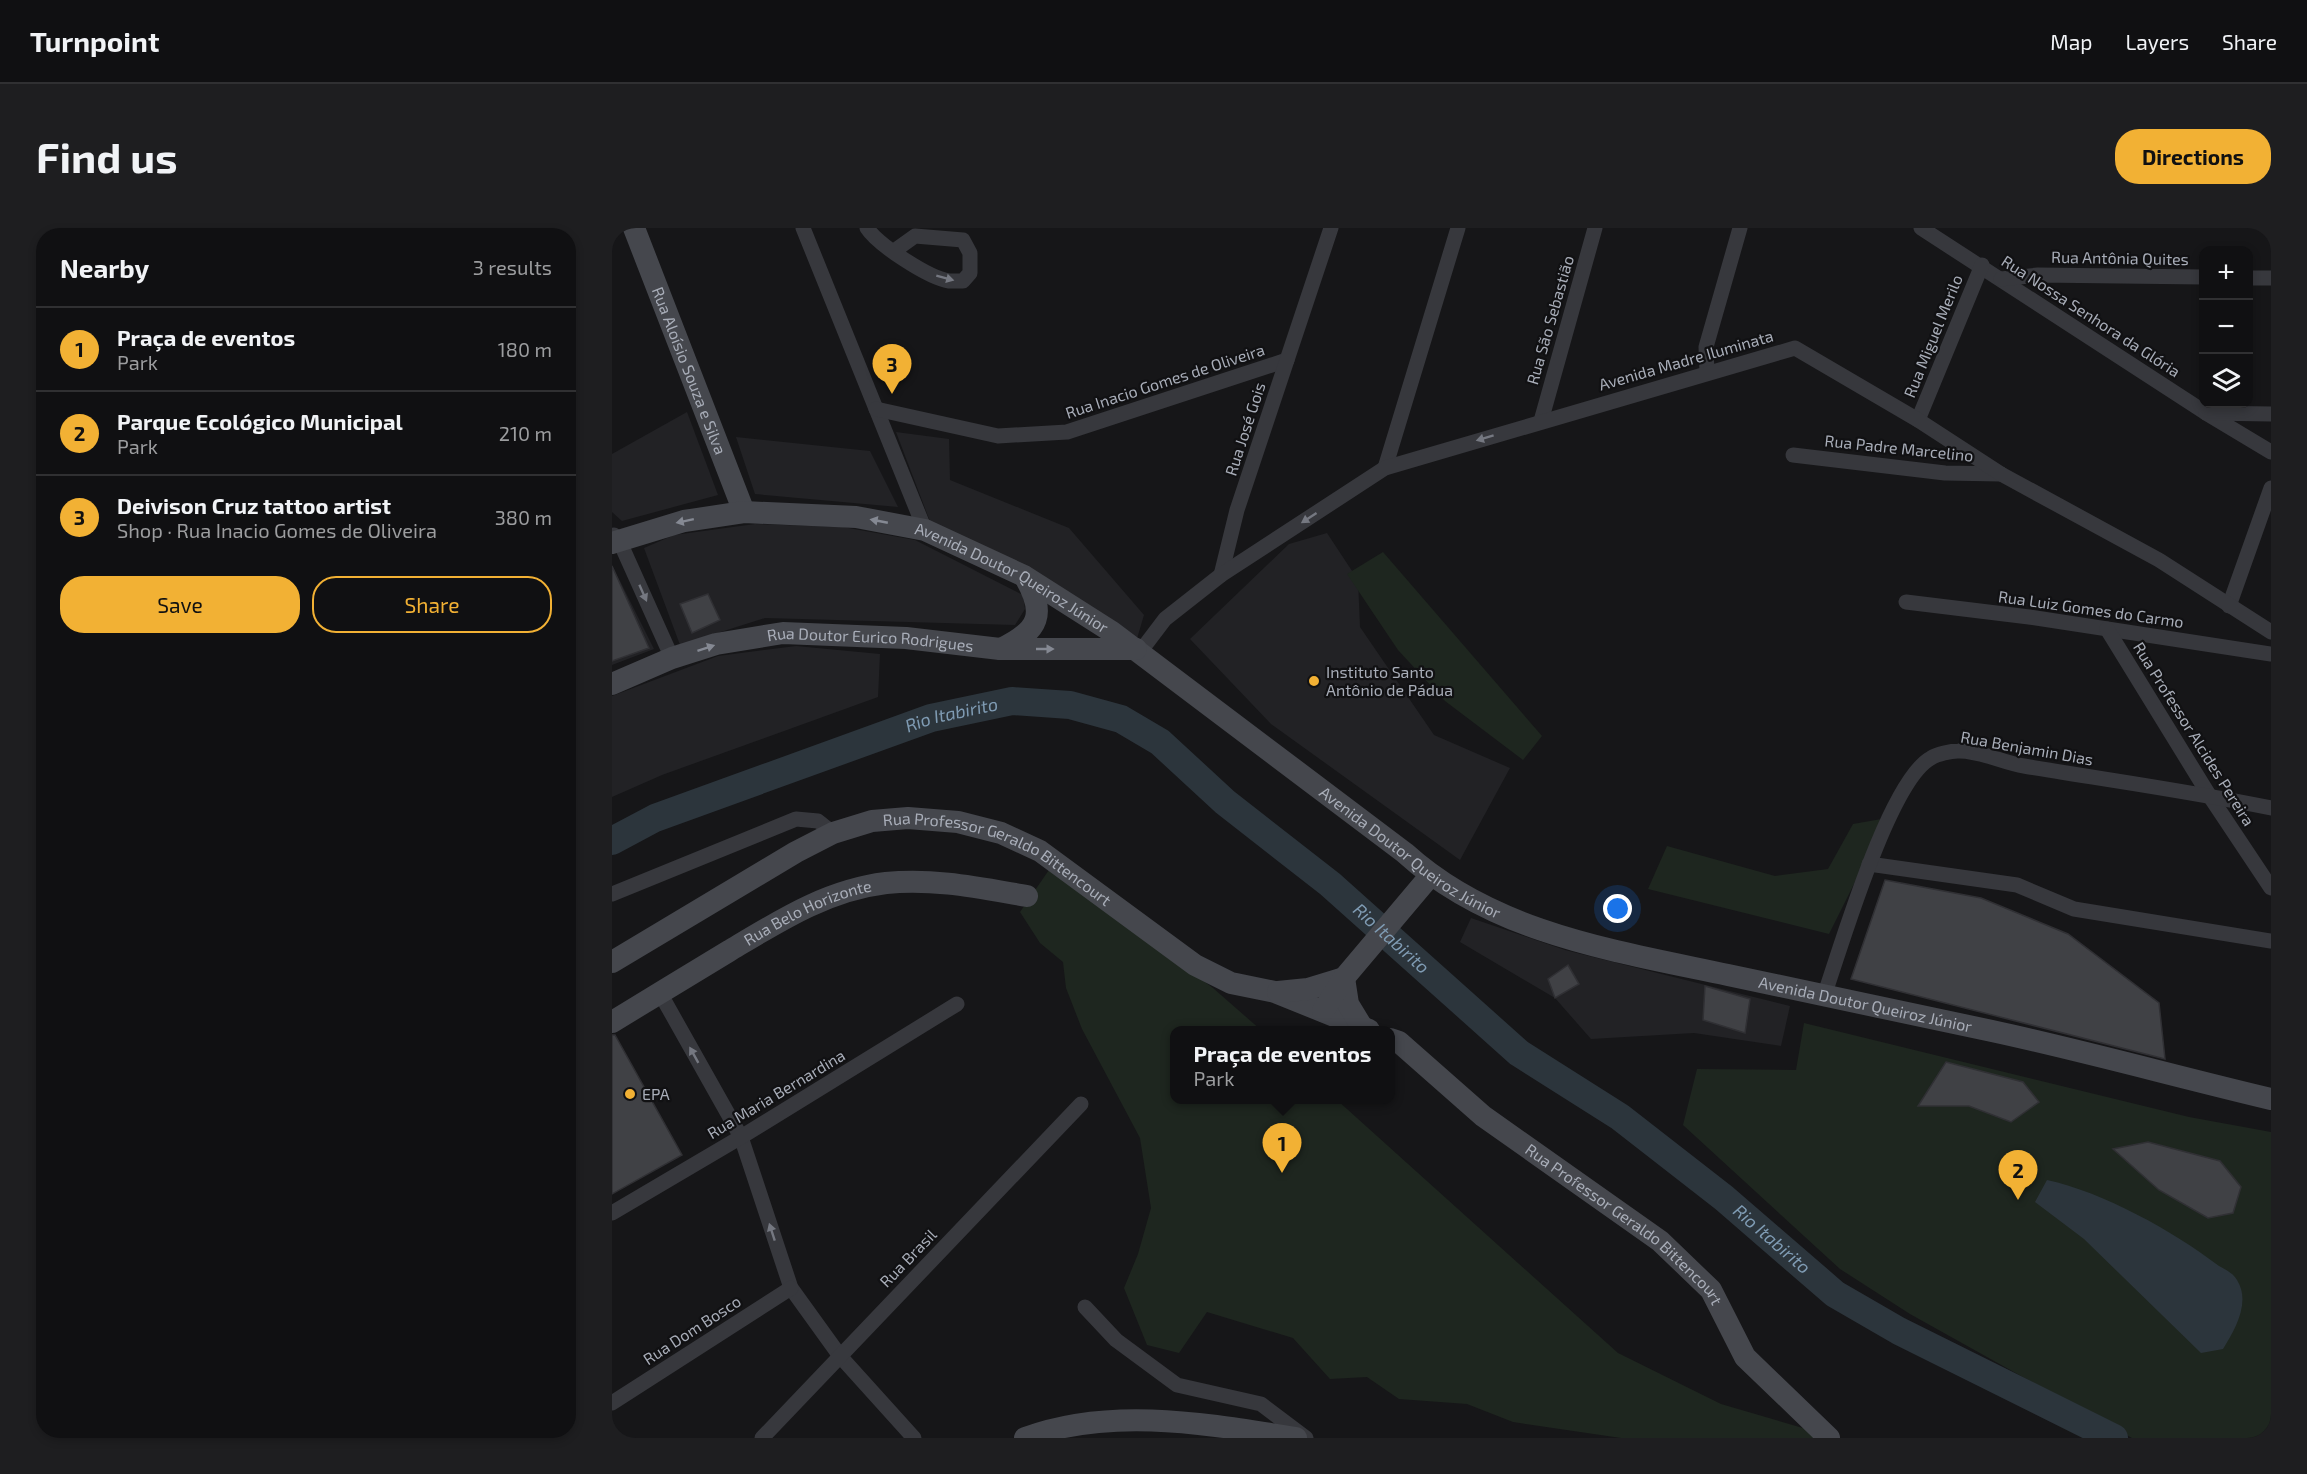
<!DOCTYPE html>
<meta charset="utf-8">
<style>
:root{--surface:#101012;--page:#1e1e20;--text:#f1f3f6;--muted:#9c9d9f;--line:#303032;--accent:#f2b134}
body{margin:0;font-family:"Exo 2",sans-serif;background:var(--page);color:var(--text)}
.controls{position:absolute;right:18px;top:18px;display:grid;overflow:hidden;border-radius:12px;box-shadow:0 3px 9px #0003}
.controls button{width:54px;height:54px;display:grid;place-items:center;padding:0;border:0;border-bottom:2px solid var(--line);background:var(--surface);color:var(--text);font:30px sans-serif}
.you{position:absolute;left:1006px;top:681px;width:21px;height:21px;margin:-15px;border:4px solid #fff;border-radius:50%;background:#1a73e8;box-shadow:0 0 0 9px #1a73e833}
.badge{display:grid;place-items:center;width:39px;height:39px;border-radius:50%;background:var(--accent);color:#111;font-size:20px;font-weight:700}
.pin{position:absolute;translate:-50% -50px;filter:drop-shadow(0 2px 3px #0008)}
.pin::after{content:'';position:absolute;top:32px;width:21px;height:18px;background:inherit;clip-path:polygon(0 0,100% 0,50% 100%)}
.popup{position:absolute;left:558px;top:798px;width:225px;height:78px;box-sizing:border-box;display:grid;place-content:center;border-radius:12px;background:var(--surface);filter:drop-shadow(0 2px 4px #0005);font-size:20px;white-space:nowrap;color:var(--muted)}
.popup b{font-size:22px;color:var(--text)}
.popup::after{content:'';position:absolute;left:50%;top:100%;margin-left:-12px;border:12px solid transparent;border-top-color:var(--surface)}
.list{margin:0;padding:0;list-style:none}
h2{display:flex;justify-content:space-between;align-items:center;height:78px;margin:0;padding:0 24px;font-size:26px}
h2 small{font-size:20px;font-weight:400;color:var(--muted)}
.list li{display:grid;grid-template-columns:39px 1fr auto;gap:18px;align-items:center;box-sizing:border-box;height:84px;padding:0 24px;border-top:2px solid var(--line)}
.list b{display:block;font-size:22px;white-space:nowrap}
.list p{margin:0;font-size:20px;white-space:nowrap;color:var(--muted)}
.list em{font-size:20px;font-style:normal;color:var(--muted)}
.actions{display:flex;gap:12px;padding:18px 24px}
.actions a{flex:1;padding:14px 0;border:2px solid var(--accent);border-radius:24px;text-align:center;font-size:21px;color:var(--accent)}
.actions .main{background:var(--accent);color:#111}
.icon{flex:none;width:33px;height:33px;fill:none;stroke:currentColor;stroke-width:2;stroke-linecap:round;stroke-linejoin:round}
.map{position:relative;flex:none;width:1659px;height:1210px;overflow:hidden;border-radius:24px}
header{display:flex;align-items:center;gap:36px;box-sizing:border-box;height:84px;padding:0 30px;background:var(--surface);border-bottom:2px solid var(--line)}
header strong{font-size:28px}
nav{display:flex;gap:33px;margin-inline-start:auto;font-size:21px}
.intro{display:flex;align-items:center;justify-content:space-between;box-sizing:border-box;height:144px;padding:0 36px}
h1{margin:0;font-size:42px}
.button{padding:15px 27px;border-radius:24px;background:var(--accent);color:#111;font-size:21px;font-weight:700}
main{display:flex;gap:36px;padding:0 36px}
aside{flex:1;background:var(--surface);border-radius:24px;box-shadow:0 3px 9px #0003}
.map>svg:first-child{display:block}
.built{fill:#222225}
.green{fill:#1e261f}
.water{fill:#2c353c}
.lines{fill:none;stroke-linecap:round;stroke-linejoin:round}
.river{stroke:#2c353c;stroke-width:28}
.building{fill:#404145;stroke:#303034;stroke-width:1.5}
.street{stroke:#37383d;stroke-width:15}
.secondary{stroke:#45474d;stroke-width:22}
.oneway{fill:#757881}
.oneway2{fill:#858993}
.poi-dot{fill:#f2b134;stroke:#111113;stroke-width:2}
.labels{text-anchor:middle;stroke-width:4.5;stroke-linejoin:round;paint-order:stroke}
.street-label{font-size:16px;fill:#a8adb8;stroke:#111113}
.poi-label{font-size:16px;fill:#a8adb8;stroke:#111113;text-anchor:start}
.water-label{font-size:18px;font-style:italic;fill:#7f9bb3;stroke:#111113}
</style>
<header>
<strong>Turnpoint</strong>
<nav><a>Map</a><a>Layers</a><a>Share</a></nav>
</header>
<div class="intro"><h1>Find us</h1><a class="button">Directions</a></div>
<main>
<aside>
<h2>Nearby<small>3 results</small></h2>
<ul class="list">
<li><span class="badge">1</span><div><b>Praça de eventos</b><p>Park</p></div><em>180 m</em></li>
<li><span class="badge">2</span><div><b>Parque Ecológico Municipal</b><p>Park</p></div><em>210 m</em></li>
<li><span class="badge">3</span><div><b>Deivison Cruz tattoo artist</b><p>Shop · Rua Inacio Gomes de Oliveira</p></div><em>380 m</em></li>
</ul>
<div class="actions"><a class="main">Save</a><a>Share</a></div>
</aside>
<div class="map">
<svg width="1659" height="1210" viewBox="0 0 1659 1210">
<rect width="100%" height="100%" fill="#161618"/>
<!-- built -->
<g class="built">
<path d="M75 184 106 267 10 293 0 284V226Z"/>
<path d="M284 204 337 211 338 252 457 300 532 387 524 414 319 296Z"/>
<path d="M124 209 258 223 286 279 143 266Z"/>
<path d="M143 296 231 299 303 312 411 367 413 381 403 397 153 390 68 417 32 320 62 307Z"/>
<path d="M715 305 746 352 748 399 822 507 898 540 848 632 659 496 578 411 677 316Z"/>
<path d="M0 337 42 421 0 437Z"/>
<path d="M184 418 268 426 266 469 50 547 0 569V468L106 428Z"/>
<path d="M859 690 953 722 1178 778 1169 818 1082 805 979 811 943 770 848 714Z"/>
</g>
<!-- green -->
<g class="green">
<path d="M771 324 930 508 911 532 833 473 786 422 735 346Z"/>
<path d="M1275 590 1217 706 1036 661 1055 618 1163 648 1216 641 1241 596Z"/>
<path d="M439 639 601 760 649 802H562V872H725L1006 1125 1109 1176 1225 1210H1009L901 1194 855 1176 787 1171 755 1149 718 1151 681 1110 595 1084 567 1125 535 1117 512 1060 526 1026 539 980 528 910 470 801 454 760 451 734 428 715 408 684Z"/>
<path d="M1192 795 1577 889 1659 904V1210H1520L1298 1086 1228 1041 1071 897 1085 841 1184 842Z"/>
</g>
<!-- water -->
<path class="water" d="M1435 952C1491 964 1561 1003 1607 1038 1613 1041 1622 1046 1625 1052 1639 1074 1623 1102 1611 1121L1589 1125 1472 1011 1423 974Z"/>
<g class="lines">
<!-- river -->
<path class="river" id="s1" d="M0 613 43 590 319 490 400 473 458 477 509 491 548 514 613 574 718 656 907 825 1008 889 1112 970 1223 1066 1287 1103 1502 1210"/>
</g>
<!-- building -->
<g class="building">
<path d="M0 338 37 420 0 433Z"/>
<path d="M96 366 108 392 80 405 68 376Z"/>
<path d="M1273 652 1369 670 1456 706 1547 775 1553 831 1239 751Z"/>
<path d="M956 737 967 756 943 770 936 751Z"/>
<path d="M1093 758 1138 771 1133 805 1091 792Z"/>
<path d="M0 807H3L70 927 0 966Z"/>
<path d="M1334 834 1411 854 1427 874 1399 894 1357 878H1306Z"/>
<path d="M1536 914 1608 933 1629 959 1621 985 1596 990 1547 962 1501 921Z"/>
</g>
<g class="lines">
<!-- street -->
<g class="street">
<path d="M191 0 313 302"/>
<path d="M255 0C266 17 317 50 337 53 341 53 347 53 351 53L358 45V25L351 12 303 8 282 23"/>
<path d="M1309 0 1594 185 1659 224"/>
<path d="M1636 50H1659"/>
<path d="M1389 51 1426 47 1592 49"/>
<path d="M1095 145 1094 119 1128 0"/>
<path d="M264 181 386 208 455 204 675 132"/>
<path d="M1594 185 1659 186"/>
<path d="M1306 192 1370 37"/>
<path d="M929 193 983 0"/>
<path d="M1181 227 1333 245 1389 246"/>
<path d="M773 240 846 0"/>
<path d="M2 307 7 312 60 430"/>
<path d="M609 347 625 282 719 0"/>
<path d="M1294 374 1417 389 1659 426"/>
<path d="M1617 378 1659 260"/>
<path d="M1495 401 1597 567 1659 660"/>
<path d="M528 424 553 391 609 347 773 240 1183 120 1306 192 1389 246 1547 332 1659 404"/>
<path d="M1257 636 1405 657 1462 681 1659 713"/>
<path d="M0 666 184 591 206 593 221 605"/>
<path d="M48 765 129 909 179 1060 228 1128 302 1210"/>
<path d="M1212 768C1229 719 1277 553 1319 530 1325 526 1339 523 1346 523 1367 522 1391 535 1412 538 1495 552 1577 563 1659 580"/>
<path d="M0 985 129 909 345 776"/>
<path d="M473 1079 504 1112 565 1157 649 1176 694 1210"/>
<path d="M0 1175 179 1060"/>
<path d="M150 1210 469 876"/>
</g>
<!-- secondary -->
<g class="secondary">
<path id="s2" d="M22 0 132 284"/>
<path id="s3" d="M0 315 72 293 132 284 244 289 313 302 412 348 500 404 793 625C881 705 1003 723 1116 747 1204 766 1292 784 1380 803 1473 823 1566 849 1659 871"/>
<path d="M389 421C428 402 434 386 413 349"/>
<path id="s4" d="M0 456 60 430 104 416 171 405 294 410 388 421H524"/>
<path id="s5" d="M0 734 184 624 221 605 260 593 296 590 346 594 389 605 428 623 583 737 619 755 663 764 757 802"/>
<path d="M666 764 696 761 732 750 736 776 750 799"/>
<path d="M711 783 732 750 818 648"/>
<path id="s6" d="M0 794C39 770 78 747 117 723 167 693 215 662 274 655 322 650 368 660 415 668"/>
<path id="s7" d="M778 811 787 814 871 888 1048 1013 1099 1062 1133 1129 1217 1210"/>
<path d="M413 1210C500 1178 595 1196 684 1210"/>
</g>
</g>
<!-- one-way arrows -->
<defs><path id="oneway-solid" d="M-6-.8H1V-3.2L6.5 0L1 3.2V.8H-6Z" transform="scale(1.5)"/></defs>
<g class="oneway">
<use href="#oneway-solid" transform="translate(333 50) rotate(15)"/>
<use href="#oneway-solid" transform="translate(873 210) rotate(163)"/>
<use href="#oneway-solid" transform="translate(697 290) rotate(147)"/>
<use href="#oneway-solid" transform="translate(31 365) rotate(66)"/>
<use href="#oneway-solid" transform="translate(82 827) rotate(-119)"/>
<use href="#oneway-solid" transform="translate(160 1004) rotate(-108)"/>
</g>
<g class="oneway2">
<use href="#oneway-solid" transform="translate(73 293) rotate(168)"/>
<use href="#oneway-solid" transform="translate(267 293) rotate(-169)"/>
<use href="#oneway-solid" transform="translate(94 420) rotate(-18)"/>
<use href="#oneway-solid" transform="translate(433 421)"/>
</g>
<!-- markers -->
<g class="poi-dot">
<circle cx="702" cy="453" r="6"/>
<circle cx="18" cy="866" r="6"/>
</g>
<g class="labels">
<!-- street labels -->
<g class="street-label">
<text transform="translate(1508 30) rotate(1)" y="6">Rua Antônia Quites</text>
<text transform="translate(1479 88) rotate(33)" y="6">Rua Nossa Senhora da Glória</text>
<text transform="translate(938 92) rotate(-74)" y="6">Rua São Sebastião</text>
<text transform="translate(1321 108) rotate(-68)" y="6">Rua Miguel Merilo</text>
<text transform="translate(1074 132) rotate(-16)" y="6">Avenida Madre Iluminata</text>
<text dy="6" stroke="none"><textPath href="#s2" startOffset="153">Rua Aloísio Souza e Silva</textPath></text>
<text transform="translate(553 153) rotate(-18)" y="6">Rua Inacio Gomes de Oliveira</text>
<text transform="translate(633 201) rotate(-72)" y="6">Rua José Gois</text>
<text transform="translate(1287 220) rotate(6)" y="6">Rua Padre Marcelino</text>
<text dy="6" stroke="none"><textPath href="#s3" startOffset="417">Avenida Doutor Queiroz Júnior</textPath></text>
<text transform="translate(1479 381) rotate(8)" y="6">Rua Luiz Gomes do Carmo</text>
<text dy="6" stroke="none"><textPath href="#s4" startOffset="267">Rua Doutor Eurico Rodrigues</textPath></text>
<text transform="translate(1582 506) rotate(58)" y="6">Rua Professor Alcides Pereira</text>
<text transform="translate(1415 520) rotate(10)" y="6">Rua Benjamin Dias</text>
<text dy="6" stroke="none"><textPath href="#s3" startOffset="903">Avenida Doutor Queiroz Júnior</textPath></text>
<text dy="6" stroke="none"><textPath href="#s5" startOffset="432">Rua Professor Geraldo Bittencourt</textPath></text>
<text dy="6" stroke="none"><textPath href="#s6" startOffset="225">Rua Belo Horizonte</textPath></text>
<text dy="6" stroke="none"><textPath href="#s3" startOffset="1389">Avenida Doutor Queiroz Júnior</textPath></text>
<text transform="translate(164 866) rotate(-31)" y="6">Rua Maria Bernardina</text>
<text dy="6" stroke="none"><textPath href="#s7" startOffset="300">Rua Professor Geraldo Bittencourt</textPath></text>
<text transform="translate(296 1030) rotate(-46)" y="6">Rua Brasil</text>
<text transform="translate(80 1102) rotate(-33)" y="6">Rua Dom Bosco</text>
</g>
<!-- poi labels -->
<g class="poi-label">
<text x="714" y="450">Instituto Santo<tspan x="714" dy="18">Antônio de Pádua</tspan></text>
<text x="30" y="872">EPA</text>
</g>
<!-- water labels -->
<g class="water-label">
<text dy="6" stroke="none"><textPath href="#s1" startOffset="363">Rio Itabirito</textPath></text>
<text dy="6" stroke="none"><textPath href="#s1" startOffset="885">Rio Itabirito</textPath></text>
<text dy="6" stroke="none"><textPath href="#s1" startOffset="1371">Rio Itabirito</textPath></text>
</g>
</g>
</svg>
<div class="controls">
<button>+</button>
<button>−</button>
<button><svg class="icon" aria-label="layers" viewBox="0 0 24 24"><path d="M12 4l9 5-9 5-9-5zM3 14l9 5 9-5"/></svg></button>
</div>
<div class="you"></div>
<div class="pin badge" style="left:670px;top:945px">1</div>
<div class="popup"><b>Praça de eventos</b>Park</div>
<div class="pin badge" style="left:1406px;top:972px">2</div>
<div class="pin badge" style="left:280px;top:166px">3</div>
</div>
</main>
